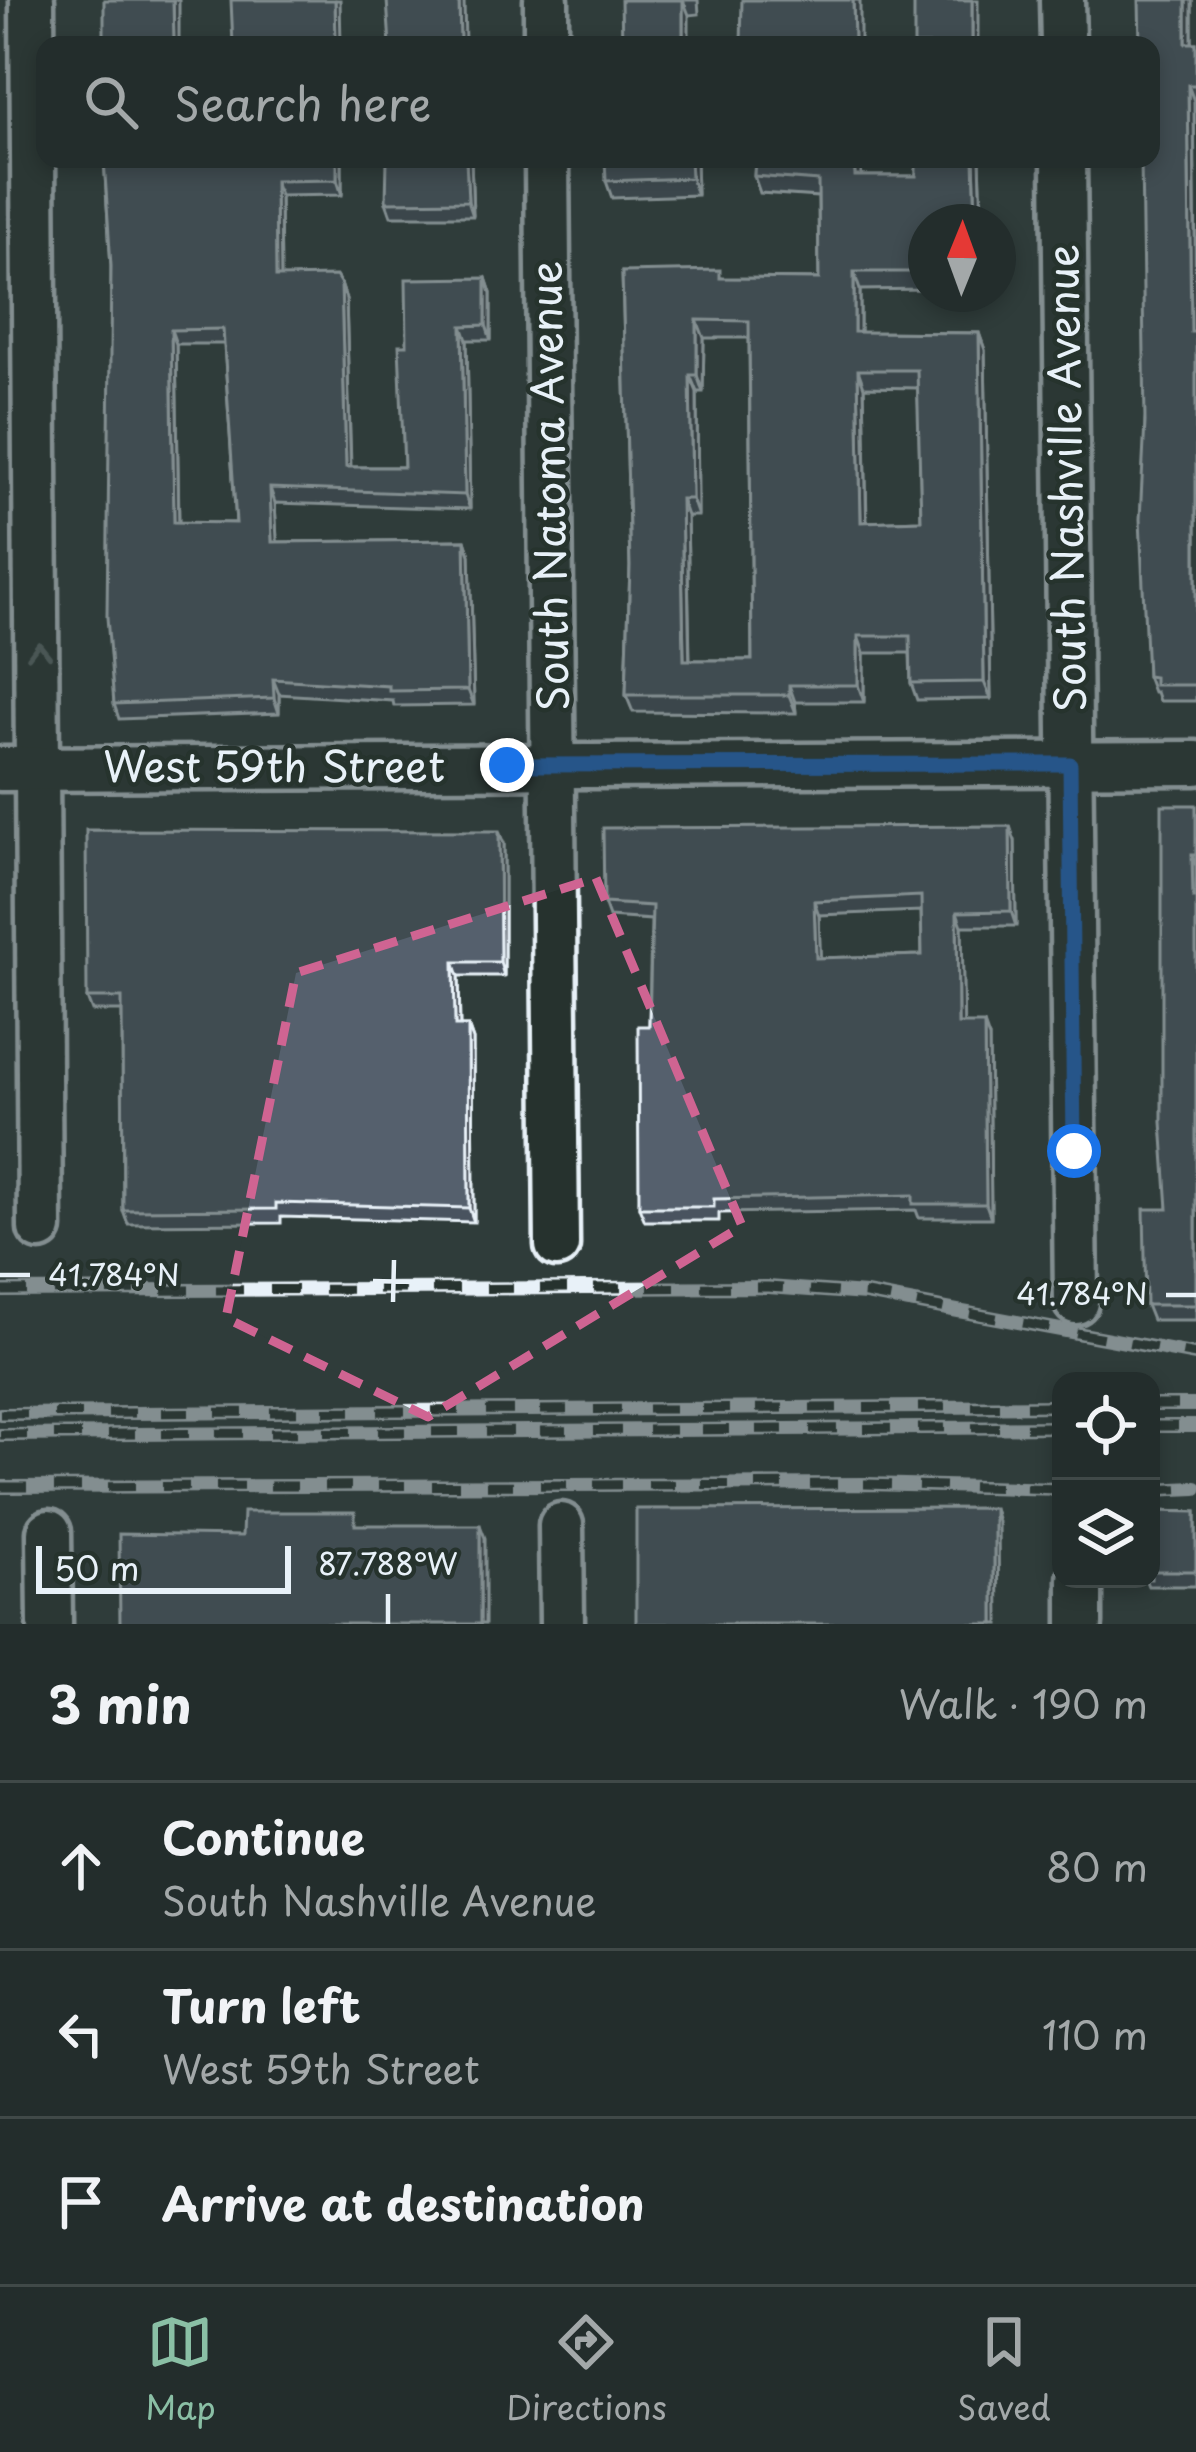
<!DOCTYPE html>
<meta charset="utf-8">
<style>
:root{--surface:#232d2c;--page:#2b3534;--text:#f1f3f6;--muted:#a3a8a9;--line:#404948;--accent:#8abfa5}
body{margin:0;font-family:"Playpen Sans",sans-serif;background:var(--page);color:var(--text)}
.controls{position:absolute;right:36px;bottom:36px;display:grid;overflow:hidden;border-radius:24px;box-shadow:0 6px 18px #0003}
.controls button{width:108px;height:108px;display:grid;place-items:center;padding:0;border:0;border-bottom:3px solid var(--line);background:var(--surface);color:var(--text);font:60px sans-serif}
.compass{position:absolute;left:908px;top:204px;width:108px;height:108px;border-radius:50%;background:var(--surface);box-shadow:0 6px 18px #0003;rotate:1deg}
.scale{position:absolute;left:36px;bottom:30px;width:255px;box-sizing:border-box;padding-left:12px;border:6px solid #e8f1f8;border-top:0;font-size:33px;line-height:42px;white-space:nowrap;color:#e8f1f8;-webkit-text-stroke:9px #26332d;paint-order:stroke}
.stop{position:absolute;width:36px;height:36px;margin:-27px;border:9px solid #1a73e8;border-radius:50%;background:#fff}
.stop.end{background:#1a73e8;border-color:#fff;box-shadow:0 3px 12px #0008}
.list{margin:0;padding:0;list-style:none}
h2{display:flex;justify-content:space-between;align-items:center;height:156px;margin:0;padding:0 48px;font-size:51px}
h2 small{font-size:39px;font-weight:400;color:var(--muted)}
.list li{display:grid;grid-template-columns:78px 1fr auto;gap:36px;align-items:center;box-sizing:border-box;height:168px;padding:0 48px;border-top:3px solid var(--line)}
.list b{display:block;font-size:45px;white-space:nowrap}
.list p{margin:0;font-size:39px;white-space:nowrap;color:var(--muted)}
.list em{font-size:39px;font-style:normal;color:var(--muted)}
.icon{flex:none;width:66px;height:66px;fill:none;stroke:currentColor;stroke-width:2;stroke-linecap:round;stroke-linejoin:round}
.map{position:relative;flex:none;width:1196px;height:1624px;overflow:hidden}
.search{position:absolute;background:var(--surface);box-shadow:0 6px 18px #0003;left:36px;right:36px;top:36px;height:132px;display:flex;align-items:center;gap:30px;box-sizing:border-box;padding:0 42px;border-radius:24px;color:var(--muted);font-size:45px}
.sheet{height:660px;background:var(--surface)}
nav{display:flex;justify-content:space-around;align-items:center;box-sizing:border-box;height:168px;border-top:3px solid var(--line);background:var(--surface);font-size:33px;color:var(--muted)}
nav a{display:grid;justify-items:center;gap:6px}
nav .on{color:var(--accent)}
.map>svg:first-child{display:block}
.lines{fill:none;stroke-linecap:round;stroke-linejoin:round}
.minor-casing{stroke:#e8f1f8;stroke-width:51}
.minor{stroke:#26332d;stroke-width:42}
.rail-casing{stroke:#e8f1f8;stroke-width:14}
.rail{stroke:#26332d;stroke-width:9;stroke-dasharray:27;stroke-linecap:butt}
.wall{fill:#49535e;stroke:#e8f1f8;stroke-width:3;fill-rule:evenodd}
.shaded-wall{fill:#3c434c;stroke:#e8f1f8;stroke-width:3}
.building{fill:#55606d;stroke:#e8f1f8;stroke-width:3;fill-rule:evenodd}
.oneway{stroke:#6a7674}
.route{stroke:#1a73e8;stroke-width:15}
.marked{fill:none;stroke:#cf6492;stroke-width:9;stroke-dasharray:24 15;stroke-linejoin:round}
.ticks{fill:none;stroke:#e8f1f8;stroke-width:4.5}
.labels{text-anchor:middle;stroke-width:9;stroke-linejoin:round;paint-order:stroke}
.street-label{font-size:42px;fill:#e8f1f8;stroke:#26332d}
.ticks-label{font-size:30px;text-anchor:middle;fill:#e8f1f8;stroke:#26332d;stroke-width:9;stroke-linejoin:round;paint-order:stroke}
</style>
<div class="map">
<svg width="1196" height="1624" viewBox="0 0 1196 1624">
<rect width="100%" height="100%" fill="#2f3c3a"/>
<filter id="ink" filterUnits="userSpaceOnUse"><feTurbulence type="fractalNoise" baseFrequency=".00833" numOctaves="2"/><feDisplacementMap in="SourceGraphic" scale="24" xChannelSelector="R" yChannelSelector="G"/><feConvolveMatrix kernelMatrix="1 2 1 2 8 2 1 2 1" color-interpolation-filters="sRGB"/></filter>
<g filter="url(#ink)">
<g class="lines">
<defs>
<g id="minor">
<path d="M32 0 40 1228"/>
<path d="M546 0V45"/>
<path d="M1062 0 1063 45"/>
<path d="M547 159 557 1245"/>
<path d="M1064 159 1076 1302"/>
<path d="M0 769 1196 763"/>
<path d="M561 1525 562 1624"/>
<path d="M49 1532 50 1624"/>
<path d="M1080 1579V1624"/>
</g>
</defs>
<!-- minor casing -->
<use href="#minor" class="minor-casing"/>
<!-- minor -->
<use href="#minor" class="minor"/>
<defs>
<g id="rail">
<path d="M0 1291 768 1287 866 1294 1196 1355"/>
<path d="M1151 1405H1196"/>
<path d="M0 1414 1061 1406"/>
<path d="M1151 1426H1196"/>
<path d="M0 1435 1061 1427"/>
<path d="M0 1487 866 1484 1061 1489"/>
<path d="M1151 1490 1196 1488"/>
</g>
</defs>
<!-- rail casing -->
<use href="#rail" class="rail-casing"/>
<!-- rail -->
<use href="#rail" class="rail"/>
</g>
<!-- wall -->
<g class="wall">
<path d="M621 0H698L699 14 689 15Z"/>
<path d="M1192 0V43H1196V101H1194L1196 263V701H1159L1156 692H1153L1147 676 1145 422Z"/>
<path d="M104 159H342V195L280 196 281 277 341 284 346 299 351 467H404L407 345 486 278 491 293V340H467L470 509 275 503 277 542 465 540 470 555 474 705 394 706 393 701 279 694V713L119 719 114 704 111 266ZM176 344H224L236 523H179Z"/>
<path d="M471 159 473 216H391L386 202Z"/>
<path d="M696 159 697 195 612 198 606 181Z"/>
<path d="M755 159H861V176H916V159H980L982 222H926V289L860 290V332L979 333 985 350 991 699 917 700 911 683 910 653H864V702H795L796 713 633 712 626 695 630 566 622 272 723 278 819 279 818 197 760 193 754 176ZM704 338H749L752 660H690L687 516H698L697 392H703ZM864 387 918 388 921 520 867 522Z"/>
<path d="M1196 805V1320H1152L1146 1305 1168 1209Z"/>
<path d="M1015 841 1016 926H962L963 1024 989 1038 991 1218H919L916 1210 719 1213V1221H645L639 1207 649 1026 651 920 609 917 604 903ZM921 911 922 955 820 958 819 915Z"/>
<path d="M504 844V976H459L460 1026H468L473 1040 474 1222 281 1217V1223L128 1224 123 1210 122 1011H92L87 998Z"/>
<path d="M1151 1511 1196 1512V1586H1148L1145 1579H1151Z"/>
</g>
<!-- shaded-wall -->
<g class="shaded-wall">
<path d="M173 0H179V45H174Z"/>
<path d="M335 0H340L341 45H336Z"/>
<path d="M459 0H464L465 45H460Z"/>
<path d="M683 0 689 15V45H683Z"/>
<path d="M853 0H860V45H854Z"/>
<rect x="972" y="0" width="6" height="45"/>
<path d="M1186 0H1192V59L1186 43Z"/>
<path d="M1188 85 1194 101 1196 344 1191 332Z"/>
<path d="M337 159H342V195L337 180Z"/>
<path d="M466 159H471L473 216 468 201Z"/>
<path d="M690 159H696L697 195 691 178Z"/>
<path d="M854 159H861V193L855 176Z"/>
<path d="M974 159H980L982 222H976Z"/>
<path d="M275 181 280 196 281 292 276 277Z"/>
<path d="M854 272 860 290V349L854 332Z"/>
<path d="M486 278 491 293V340L486 325Z"/>
<path d="M341 284 346 299 351 482 346 467Z"/>
<path d="M697 320 704 338 703 392 697 375Z"/>
<path d="M462 326 467 340 470 509 465 495Z"/>
<path d="M171 330 176 344 179 537 174 522Z"/>
<path d="M979 333 985 350 991 699 984 682Z"/>
<path d="M858 370 864 387 867 540 861 522Z"/>
<path d="M690 375 697 392 698 516 692 499Z"/>
<path d="M270 488 275 503 278 557 272 542Z"/>
<path d="M681 499 687 516 690 677 684 660Z"/>
<path d="M465 540 470 555 474 705 468 690Z"/>
<path d="M858 636 864 653V702L858 685Z"/>
<path d="M273 679 279 694V713L274 698Z"/>
<path d="M789 685 795 702 796 713 789 695Z"/>
<path d="M1010 826 1015 841 1016 926 1011 911Z"/>
<path d="M499 831 504 844V976L500 962Z"/>
<path d="M1192 855 1196 866V905L1193 898Z"/>
<path d="M814 901 819 915 821 973 816 958Z"/>
<path d="M957 912 962 926 964 1039 958 1024Z"/>
<path d="M454 962 459 976 460 1040 455 1026Z"/>
<path d="M984 1024 989 1038 991 1218 986 1204Z"/>
<path d="M468 1026 473 1040 474 1222 469 1208Z"/>
<path d="M994 1508 998 1522 999 1624H994Z"/>
<path d="M480 1525 485 1538V1624H480Z"/>
</g>
<!-- building -->
<g class="building">
<path d="M104 0H173L174 45H104Z"/>
<path d="M231 0H335L336 45H233Z"/>
<path d="M387 0H459L460 45H390Z"/>
<path d="M621 0H683V45H622Z"/>
<path d="M742 0H853L854 45H741Z"/>
<rect x="914" y="0" width="58" height="45"/>
<path d="M1139 0H1186V43H1196V85H1188L1191 332H1196V685H1154V677L1147 676 1140 519 1145 422 1141 159H1151V45H1140Z"/>
<path d="M104 159H337V180L275 181 276 277 336 276 341 284 346 467H404L399 345H407L406 279 486 278V325L462 326 465 495 270 488 272 542 465 540 468 690 389 691V686L273 679 274 698 114 704 107 617 111 266ZM223 329 236 523 174 522 171 330Z"/>
<path d="M387 159H466L468 201 386 202Z"/>
<path d="M605 159H690L691 178 606 181Z"/>
<path d="M755 159H854L855 176H916V159H974L976 222H926V272H854V332L979 333 984 682 911 683 910 636H858V685H789V695H626L630 566 622 272 720 270V278L819 279 818 181 754 176ZM697 320 749 321 752 660H684L681 499H692L690 375H697ZM858 370H917L921 520 861 522Z"/>
<path d="M1162 805H1196V855H1192L1193 898H1196V1305H1146L1144 1209H1168L1162 1122Z"/>
<path d="M1010 826 1011 911 957 912 958 1024H984L986 1204H913V1195L714 1199V1207H639L638 1026H649L652 906 604 903 603 828ZM921 896 922 955 816 958 814 901Z"/>
<path d="M86 830 499 831 500 962H454L455 1026H468L469 1208 276 1203V1209L123 1210 122 998H87Z"/>
<path d="M994 1508V1624H636V1509Z"/>
<path d="M1151 1511 1196 1512V1571H1151Z"/>
<path d="M243 1512H355V1525H480V1624H120L119 1534 242 1536Z"/>
</g>
<!-- one-way arrows -->
<defs><path id="oneway-chevron" d="M-2-3.5L2.5 0L-2 3.5" fill="none" stroke-width="1.6" stroke-linecap="round" stroke-linejoin="round" transform="scale(3)"/></defs>
<use class="oneway" href="#oneway-chevron" transform="translate(39 651) rotate(-91)"/>
</g>
<g class="lines" filter="url(#ink)">
<!-- route -->
<path class="route" d="M507 765 1070 764 1074 1151"/>
</g>
<!-- marked area -->
<path d="M0 0H1196V1624H0ZM596 878 742 1226 428 1417 226 1318 296 973Z" fill="#2f3c3a" fill-opacity=".55" fill-rule="evenodd"/>
<path class="marked" d="M596 878 742 1226 428 1417 226 1318 296 973Z"/>
<!-- ticks -->
<path class="ticks" d="M0 1275H30M373 1281 415 1282M1166 1295H1196M393 1302 394 1260M388 1624V1594"/>
<g class="labels">
<!-- street labels -->
<g class="street-label">
<text transform="translate(1067 478) rotate(-91)" y="15">South Nashville Avenue</text>
<text transform="translate(550 486) rotate(-91)" y="15">South Natoma Avenue</text>
<text x="274" y="782">West 59th Street</text>
</g>
</g>
<g class="ticks-label">
<text x="114" y="1286">41.784°N</text>
<text x="1082" y="1305">41.784°N</text>
<text x="388" y="1575">87.788°W</text>
</g>
</svg>
<div class="controls">
<button><svg class="icon" aria-label="locate" viewBox="0 0 24 24"><circle cx="12" cy="12" r="6"/><path d="M12 2v4M12 18v4M2 12h4M18 12h4"/></svg></button>
<button><svg class="icon" aria-label="layers" viewBox="0 0 24 24"><path d="M12 4l9 5-9 5-9-5zM3 14l9 5 9-5"/></svg></button>
</div>
<svg class="compass" viewBox="-18 -18 36 36"><path d="M0-13l5 13h-10z" fill="#e53935"/><path d="M0 13l5-13h-10z" fill="#a3a8a9"/></svg>
<div class="scale">50 m</div>
<div class="stop" style="left:1074px;top:1151px"></div>
<div class="stop end" style="left:507px;top:765px"></div>
<div class="search"><svg class="icon" aria-label="search" viewBox="0 0 24 24"><circle cx="10" cy="10" r="6"/><path d="M15 15l6 6"/></svg>Search here</div>
</div>
<section class="sheet">
<h2>3 min<small>Walk · 190 m</small></h2>
<ul class="list">
<li><svg class="icon" aria-label="ahead" viewBox="0 0 24 24"><path d="M12 20V5M6 11l6-6 6 6"/></svg><div><b>Continue</b><p>South Nashville Avenue</p></div><em>80 m</em></li>
<li><svg class="icon" aria-label="left" viewBox="0 0 24 24"><path d="M17 20v-9H6M10 6l-5 5 5 5"/></svg><div><b>Turn left</b><p>West 59th Street</p></div><em>110 m</em></li>
<li><svg class="icon" aria-label="arrive" viewBox="0 0 24 24"><path d="M6 21V4h12l-3 4 3 4H6"/></svg><div><b>Arrive at destination</b></div></li>
</ul>
</section>
<nav>
<a class="on"><svg class="icon" aria-label="map" viewBox="0 0 24 24"><path d="M3 6l6-2 6 2 6-2v14l-6 2-6-2-6 2zM9 4v14M15 6v14"/></svg>Map</a>
<a><svg class="icon" aria-label="directions" viewBox="0 0 24 24"><path d="M12 3l9 9-9 9-9-9zM9 14v-3h6M13 9l2 2-2 2"/></svg>Directions</a>
<a><svg class="icon" aria-label="saved" viewBox="0 0 24 24"><path d="M7 4h10v16l-5-4-5 4z"/></svg>Saved</a>
</nav>
